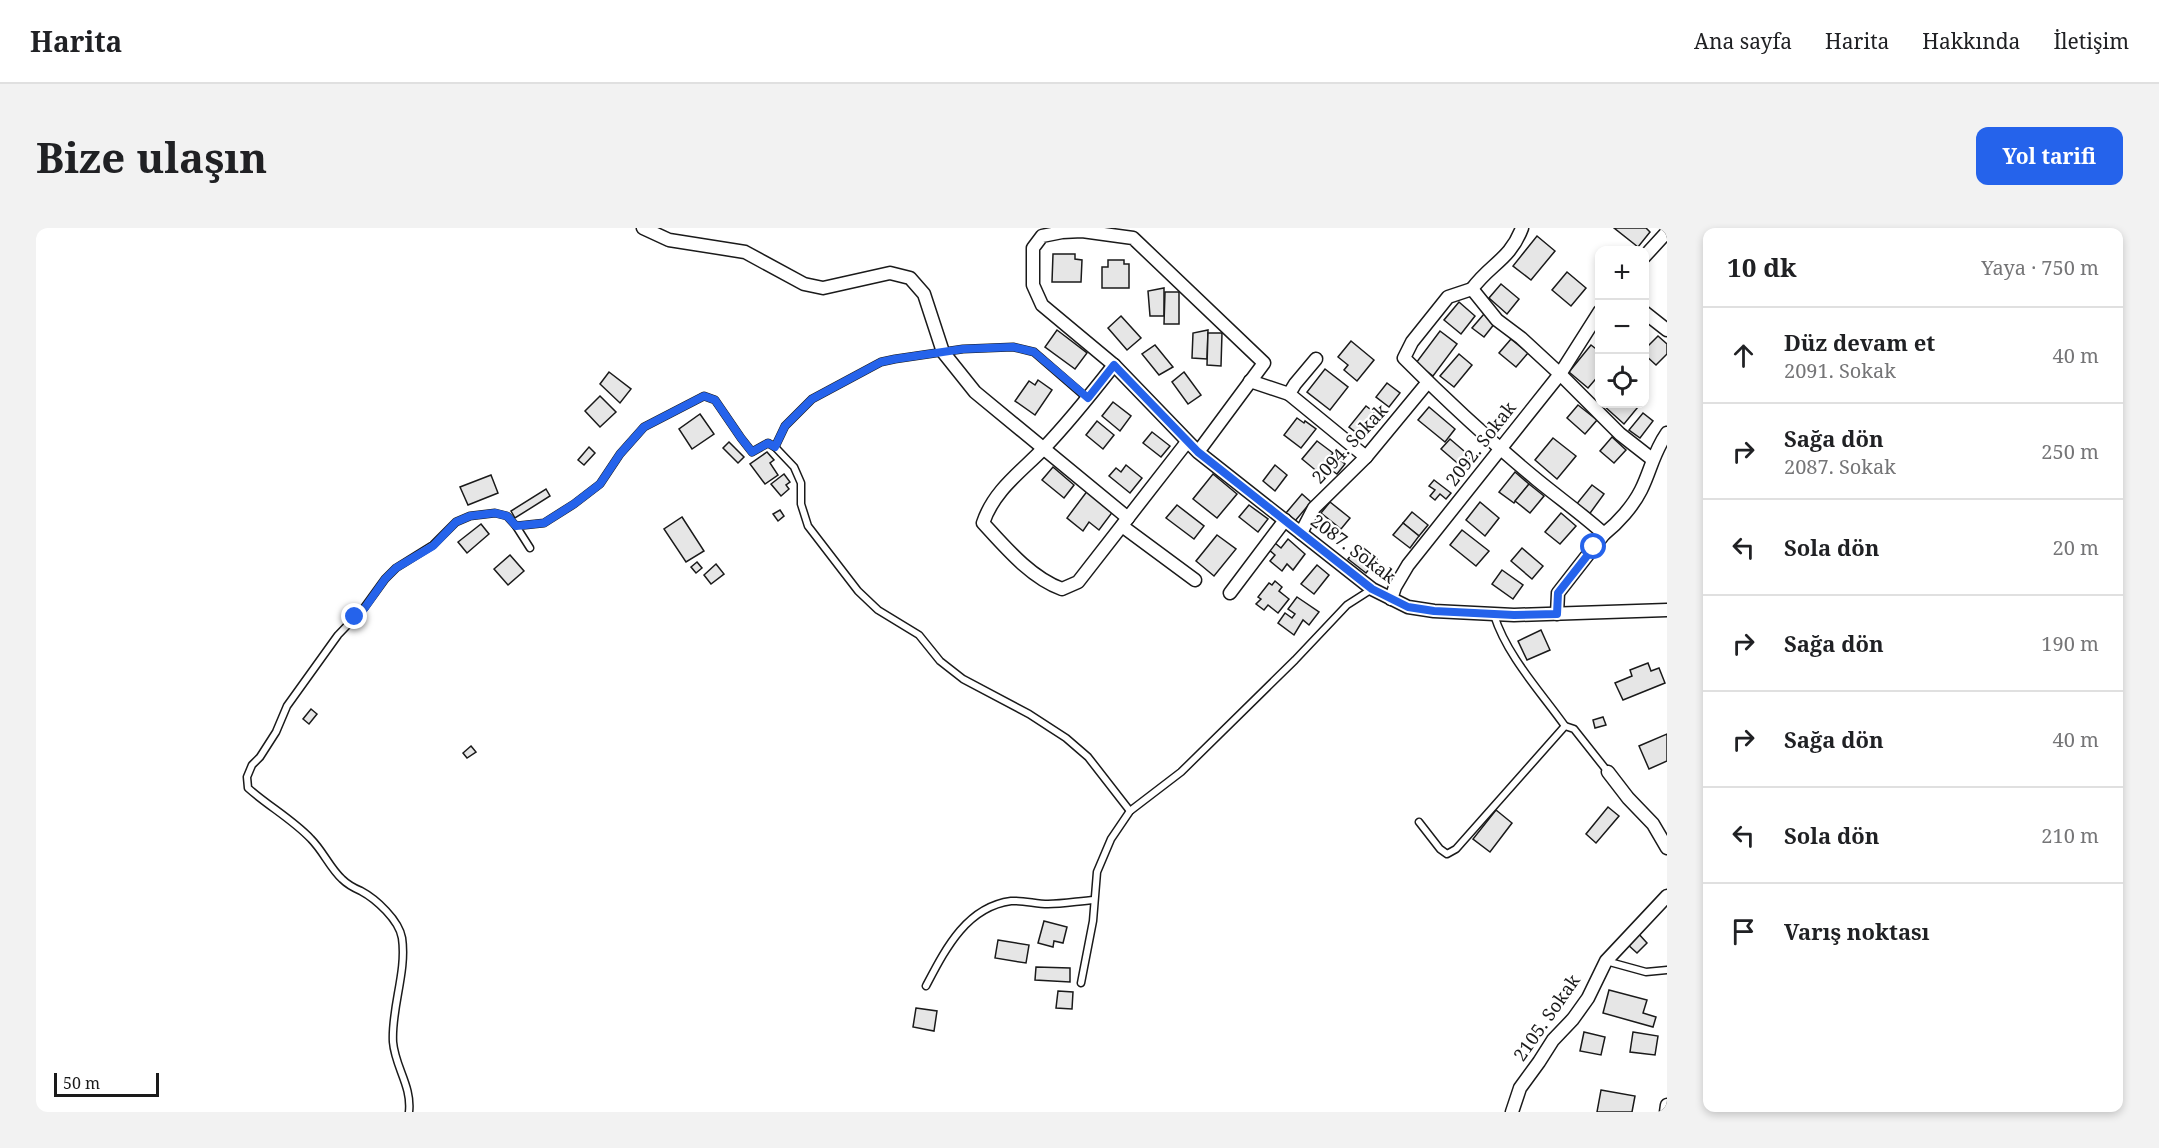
<!DOCTYPE html>
<html lang="tr">
<meta charset="utf-8">
<style>
:root{--surface:#fff;--page:#f2f2f2;--text:#202124;--muted:#757577;--line:#e0e0e0;--accent:#2563eb}
body{margin:0;font-family:"Noto Serif",serif;background:var(--page);color:var(--text)}
.controls{position:absolute;right:18px;top:18px;display:grid;overflow:hidden;border-radius:12px;box-shadow:0 3px 9px #0003}
.controls button{width:54px;height:54px;display:grid;place-items:center;padding:0;border:0;border-bottom:2px solid var(--line);background:var(--surface);color:var(--text);font:30px sans-serif}
.scale{position:absolute;left:18px;bottom:15px;width:105px;box-sizing:border-box;padding-left:6px;border:3px solid #1a1a1a;border-top:0;font-size:16px;line-height:21px;white-space:nowrap;color:#1a1a1a;-webkit-text-stroke:4px #fff;paint-order:stroke}
.stop{position:absolute;width:18px;height:18px;margin:-14px;border:4px solid #2563eb;border-radius:50%;background:#fff}
.stop.end{background:#2563eb;border-color:#fff;box-shadow:0 2px 6px #0008}
.list{margin:0;padding:0;list-style:none}
h2{display:flex;justify-content:space-between;align-items:center;height:78px;margin:0;padding:0 24px;font-size:26px}
h2 small{font-size:20px;font-weight:400;color:var(--muted)}
.list li{display:grid;grid-template-columns:39px 1fr auto;gap:18px;align-items:center;box-sizing:border-box;height:96px;padding:0 24px;border-top:2px solid var(--line)}
.list b{display:block;font-size:22px;white-space:nowrap}
.list p{margin:0;font-size:20px;white-space:nowrap;color:var(--muted)}
.list em{font-size:20px;font-style:normal;color:var(--muted)}
.icon{flex:none;width:33px;height:33px;fill:none;stroke:currentColor;stroke-width:2;stroke-linecap:round;stroke-linejoin:round}
.map{position:relative;flex:none;width:1631px;height:884px;overflow:hidden;border-radius:12px}
header{display:flex;align-items:center;gap:36px;box-sizing:border-box;height:84px;padding:0 30px;background:var(--surface);border-bottom:2px solid var(--line)}
header strong{font-size:28px}
nav{display:flex;gap:33px;margin-inline-start:auto;font-size:21px}
.intro{display:flex;align-items:center;justify-content:space-between;box-sizing:border-box;height:144px;padding:0 36px}
h1{margin:0;font-size:42px}
.button{padding:15px 27px;border-radius:12px;background:var(--accent);color:#fff;font-size:21px;font-weight:700}
main{display:flex;gap:36px;padding:0 36px}
aside{flex:1;background:var(--surface);border-radius:12px;box-shadow:0 3px 9px #0003}
.map>svg:first-child{display:block}
.building{fill:#e6e6e6;stroke:#1a1a1a;stroke-width:1.5}
.lines{fill:none;stroke-linecap:round;stroke-linejoin:round}
.service-casing{stroke:#1a1a1a;stroke-width:9}
.minor-casing{stroke:#1a1a1a;stroke-width:15}
.service{stroke:#fff;stroke-width:6}
.minor{stroke:#fff;stroke-width:12}
.route{stroke:#2563eb;stroke-width:8}
.labels{text-anchor:middle;stroke-width:4.5;stroke-linejoin:round;paint-order:stroke}
.street-label{font-size:18px;fill:#1a1a1a;stroke:#fff}
</style>
<header>
<strong>Harita</strong>
<nav><a>Ana sayfa</a><a>Harita</a><a>Hakkında</a><a>İletişim</a></nav>
</header>
<div class="intro"><h1>Bize ulaşın</h1><a class="button">Yol tarifi</a></div>
<main>
<div class="map">
<svg width="1631" height="884" viewBox="0 0 1631 884">
<rect width="100%" height="100%" fill="#fff"/>
<!-- building -->
<g class="building">
<path d="M1578 0H1610L1614 4 1602 19Z"/>
<path d="M1501 8 1519 23 1495 52 1477 38Z"/>
<path d="M1017 26H1039V31L1046 32 1045 54H1016Z"/>
<path d="M1072 32H1088V36H1093V60H1066V39H1072Z"/>
<path d="M1531 44 1550 60 1535 78 1516 62Z"/>
<path d="M1465 56 1483 71 1471 86 1453 70Z"/>
<path d="M1128 60V88H1114L1112 63Z"/>
<path d="M1129 64H1143V96H1128Z"/>
<path d="M1423 74 1439 88 1425 106 1408 92Z"/>
<path d="M1448 86 1459 95 1448 109 1436 100Z"/>
<path d="M1085 88 1105 110 1091 122 1072 100Z"/>
<path d="M1021 102 1051 125 1039 141 1009 119Z"/>
<path d="M1172 102 1171 131 1156 130 1157 105Z"/>
<path d="M1404 103 1421 116 1397 148 1380 135Z"/>
<path d="M1172 105H1186L1185 138 1171 137Z"/>
<path d="M1622 108 1631 116V126L1620 137 1608 126V122Z"/>
<path d="M1475 111 1492 125 1480 139 1463 125Z"/>
<path d="M1315 113 1338 132 1321 153 1308 142 1312 137 1302 129Z"/>
<path d="M1119 117 1137 139 1123 147 1106 126Z"/>
<path d="M1555 117 1564 124V146L1552 160 1533 144Z"/>
<path d="M1423 126 1436 137 1418 159 1404 148Z"/>
<path d="M1289 141 1312 159 1294 182 1271 164Z"/>
<path d="M573 144 595 161 584 175 564 156Z"/>
<path d="M1148 144 1165 167 1152 176 1136 154Z"/>
<path d="M1002 152 1016 162 999 187 979 173 993 153 999 157Z"/>
<path d="M1351 155 1364 165 1353 179 1340 169Z"/>
<path d="M564 168 580 184 564 199 549 183Z"/>
<path d="M1077 174 1095 188 1084 203 1066 188Z"/>
<path d="M1568 176H1597L1602 179 1588 196 1567 177Z"/>
<path d="M1542 177 1561 192 1549 206 1531 190Z"/>
<path d="M1330 178 1343 188 1326 209 1313 199Z"/>
<path d="M1393 179 1419 201 1409 214 1382 192Z"/>
<path d="M1607 185 1617 193 1604 210 1593 202Z"/>
<path d="M664 186 678 206 656 221 643 201Z"/>
<path d="M1261 190 1268 195 1269 193 1280 201 1265 220 1248 207Z"/>
<path d="M1061 193 1078 207 1067 221 1050 207Z"/>
<path d="M1116 204 1134 218 1125 229 1107 215Z"/>
<path d="M1576 209 1590 222 1578 235 1564 223Z"/>
<path d="M1517 210 1540 228 1521 251 1499 232Z"/>
<path d="M1414 211 1435 229 1426 239 1405 221Z"/>
<path d="M1281 213 1297 225 1291 232 1295 235 1300 229 1309 236 1301 246 1295 242 1289 250 1266 231Z"/>
<path d="M693 214 708 229 702 235 687 220Z"/>
<path d="M553 219 559 225 548 237 542 232Z"/>
<path d="M731 224 738 232 734 235 742 247 729 256 714 236Z"/>
<path d="M1090 237 1106 250 1094 265 1073 248 1080 240 1085 244Z"/>
<path d="M1239 237 1251 247 1239 263 1227 253Z"/>
<path d="M1017 239 1038 257 1028 270 1006 252Z"/>
<path d="M1479 244 1493 256 1478 275 1463 264Z"/>
<path d="M748 246 754 254 750 257 753 261 745 268 735 256Z"/>
<path d="M1177 246 1201 266 1181 290 1157 271Z"/>
<path d="M455 247 462 265 432 277 424 259Z"/>
<path d="M1398 252 1415 265 1410 271 1404 266 1399 272 1394 268 1399 262 1393 258Z"/>
<path d="M1493 256 1508 268 1494 285 1479 273Z"/>
<path d="M1556 257 1568 266 1552 288 1539 278Z"/>
<path d="M510 261 514 268 479 290 475 283Z"/>
<path d="M1052 262 1078 282 1063 302 1053 294 1047 303 1031 290Z"/>
<path d="M1266 266 1275 274 1259 293 1250 285Z"/>
<path d="M1294 274 1314 290 1305 301 1285 285Z"/>
<path d="M1444 274 1463 290 1449 308 1430 292Z"/>
<path d="M1141 277 1168 298 1158 311 1130 290Z"/>
<path d="M1213 277 1232 291 1222 304 1203 289Z"/>
<path d="M744 282 748 288 742 293 737 286Z"/>
<path d="M1376 284 1392 297 1383 308 1367 295Z"/>
<path d="M1525 285 1540 298 1524 316 1509 304Z"/>
<path d="M646 289 668 323 650 334 628 301Z"/>
<path d="M1367 295 1383 308 1374 320 1357 307Z"/>
<path d="M445 296 453 306 431 325 422 314Z"/>
<path d="M1426 302 1453 323 1440 338 1414 317Z"/>
<path d="M1181 307 1200 321 1178 348 1160 333Z"/>
<path d="M1252 311 1269 326 1257 342 1251 336 1246 343 1234 333 1239 327 1233 322 1239 315 1245 320Z"/>
<path d="M1324 317 1341 331 1330 345 1312 331Z"/>
<path d="M1486 320 1507 338 1496 351 1475 333Z"/>
<path d="M474 327 488 343 472 357 458 341Z"/>
<path d="M661 334 666 340 660 345 655 339Z"/>
<path d="M680 336 688 346 675 356 668 347Z"/>
<path d="M1281 337 1293 347 1278 366 1265 356Z"/>
<path d="M1466 342 1487 357 1477 371 1456 356Z"/>
<path d="M1239 353 1246 359 1243 363 1253 371 1242 385 1232 377 1228 382 1220 376 1225 371 1222 369 1233 355 1236 357Z"/>
<path d="M1261 369 1283 384 1273 397 1267 392 1258 407 1242 395 1249 385 1256 390 1259 386 1252 381Z"/>
<path d="M1505 402 1514 422 1491 432 1482 413Z"/>
<path d="M1612 435 1615 443 1623 440 1629 455 1587 472 1579 455 1596 448 1594 442Z"/>
<path d="M275 481 281 486 273 496 267 491Z"/>
<path d="M1567 489 1570 497 1559 500 1557 492Z"/>
<path d="M1631 506V533L1613 541 1603 518Z"/>
<path d="M435 518 440 524 431 530 427 525Z"/>
<path d="M1572 579 1583 588 1560 615 1550 606Z"/>
<path d="M1460 582 1476 595 1454 624 1437 611Z"/>
<path d="M1008 693 1031 699 1027 715 1018 713 1017 719 1002 715Z"/>
<path d="M1601 704 1611 715 1601 725 1590 715Z"/>
<path d="M962 712 993 717 990 735 959 730Z"/>
<path d="M1000 739 1034 740V754L999 752Z"/>
<path d="M1573 762 1611 772 1607 785 1620 789 1617 799 1567 785Z"/>
<path d="M1022 763 1037 764 1036 781 1020 780Z"/>
<path d="M880 780 901 783 898 803 877 799Z"/>
<path d="M1548 804 1569 809 1565 827 1544 823Z"/>
<path d="M1597 804 1622 808 1619 827 1594 824Z"/>
<path d="M1565 862 1599 868 1596 884H1561Z"/>
</g>
<g class="lines">
<defs>
<g id="service">
<path d="M739 219 758 239 765 255V276L772 298 822 363 842 382 883 407 904 433 927 451 993 486 1030 510 1052 529 1094 583"/>
<path d="M494 320 480 298 508 295 538 276 564 256 584 226 608 199 668 168 679 172 705 210 716 224 732 215 739 219 749 198 776 171 845 134 859 131 927 121 977 119 998 124 1051 170"/>
<path d="M1458 387C1471 428 1504 463 1529 498"/>
<path d="M1383 594 1404 621 1411 626 1420 621 1529 498 1538 501 1572 544"/>
<path d="M1570 733 1610 744 1631 742"/>
<path d="M1045 755 1057 693 1061 644 1075 611 1094 583 1145 544 1259 432 1311 377 1336 361"/>
<path d="M890 758C909 722 930 679 975 673 987 672 1000 676 1012 676 1027 676 1043 673 1058 672"/>
<path d="M373 884C376 858 359 839 357 814 355 780 371 744 366 710 363 692 340 671 325 663 318 660 311 656 306 651 294 640 287 623 275 611 256 591 232 578 212 560L211 549 216 537 224 529 240 504 251 478 302 407 328 380 349 351 360 340 397 317 420 294 434 288 459 285 471 288 480 298"/>
</g>
<g id="minor">
<path d="M607 0 633 12 709 24 768 56 787 60 854 45 874 50 888 66 907 124 939 164 1092 290"/>
<path d="M1486 0C1474 32 1454 36 1436 61L1461 92 1485 110 1524 146 1584 206 1616 231"/>
<path d="M1608 29 1631 4"/>
<path d="M1436 61 1412 69 1376 114 1368 130C1410 172 1454 213 1500 251 1523 270 1546 286 1568 306"/>
<path d="M1608 84 1631 102"/>
<path d="M1280 131 1259 156 1253 166 1330 229"/>
<path d="M1078 137C1056 165 1033 194 1008 220 985 244 958 262 947 295 969 319 995 350 1026 361L1042 354 1151 214"/>
<path d="M1214 153 1253 166"/>
<path d="M1162 224 1228 135 1097 10 1046 3 1026 4 1006 8 997 20V57L1006 77 1078 137 1162 224 1336 361 1372 379 1398 383 1478 387 1631 382"/>
<path d="M1086 298 1159 352"/>
<path d="M1265 305 1278 280 1330 229 1392 154"/>
<path d="M1194 365 1249 292"/>
<path d="M1355 371 1359 359 1372 337 1524 146 1564 83"/>
<path d="M1521 386 1522 365 1568 306C1582 295 1597 278 1605 262 1615 242 1617 225 1631 205"/>
<path d="M1572 544 1592 570 1617 596 1631 620"/>
<path d="M1476 884 1484 860 1503 834 1517 812 1537 791 1552 770 1570 733 1631 668"/>
<path d="M1630 884 1631 877"/>
</g>
</defs>
<!-- service casing -->
<use href="#service" class="service-casing"/>
<!-- minor casing -->
<use href="#minor" class="minor-casing"/>
<!-- service -->
<use href="#service" class="service"/>
<!-- minor -->
<use href="#minor" class="minor"/>
</g>
<g class="lines">
<!-- route -->
<path class="route" d="M319 389 328 381 349 351 360 340 397 318 420 294 434 288 459 285 471 288 480 298 508 295 538 276 564 256 584 226 608 199 668 168 679 172 705 210 716 224 732 215 739 219 749 198 776 171 845 134 859 131 927 121 977 119 998 124 1052 170 1078 137 1162 224 1336 361 1372 379 1398 383 1478 387 1521 386 1522 365 1558 319"/>
</g>
<g class="labels">
<!-- street labels -->
<g class="street-label">
<text transform="translate(1314 216) rotate(-47)" y="6">2094. Sokak</text>
<text transform="translate(1445 216) rotate(-52)" y="6">2092. Sokak</text>
<text transform="translate(1317 321) rotate(37)" y="6">2087. Sokak</text>
<text transform="translate(1511 790) rotate(-55)" y="6">2105. Sokak</text>
</g>
</g>
</svg>
<div class="controls">
<button>+</button>
<button>−</button>
<button><svg class="icon" aria-label="locate" viewBox="0 0 24 24"><circle cx="12" cy="12" r="6"/><path d="M12 2v4M12 18v4M2 12h4M18 12h4"/></svg></button>
</div>
<div class="scale">50 m</div>
<div class="stop" style="left:1558px;top:319px"></div>
<div class="stop end" style="left:319px;top:389px"></div>
</div>
<aside>
<h2>10 dk<small>Yaya · 750 m</small></h2>
<ul class="list">
<li><svg class="icon" aria-label="ahead" viewBox="0 0 24 24"><path d="M12 20V5M6 11l6-6 6 6"/></svg><div><b>Düz devam et</b><p>2091. Sokak</p></div><em>40 m</em></li>
<li><svg class="icon" aria-label="right" viewBox="0 0 24 24"><path d="M7 20v-9h11M14 6l5 5-5 5"/></svg><div><b>Sağa dön</b><p>2087. Sokak</p></div><em>250 m</em></li>
<li><svg class="icon" aria-label="left" viewBox="0 0 24 24"><path d="M17 20v-9H6M10 6l-5 5 5 5"/></svg><div><b>Sola dön</b></div><em>20 m</em></li>
<li><svg class="icon" aria-label="right" viewBox="0 0 24 24"><path d="M7 20v-9h11M14 6l5 5-5 5"/></svg><div><b>Sağa dön</b></div><em>190 m</em></li>
<li><svg class="icon" aria-label="right" viewBox="0 0 24 24"><path d="M7 20v-9h11M14 6l5 5-5 5"/></svg><div><b>Sağa dön</b></div><em>40 m</em></li>
<li><svg class="icon" aria-label="left" viewBox="0 0 24 24"><path d="M17 20v-9H6M10 6l-5 5 5 5"/></svg><div><b>Sola dön</b></div><em>210 m</em></li>
<li><svg class="icon" aria-label="arrive" viewBox="0 0 24 24"><path d="M6 21V4h12l-3 4 3 4H6"/></svg><div><b>Varış noktası</b></div></li>
</ul>
</aside>
</main>
